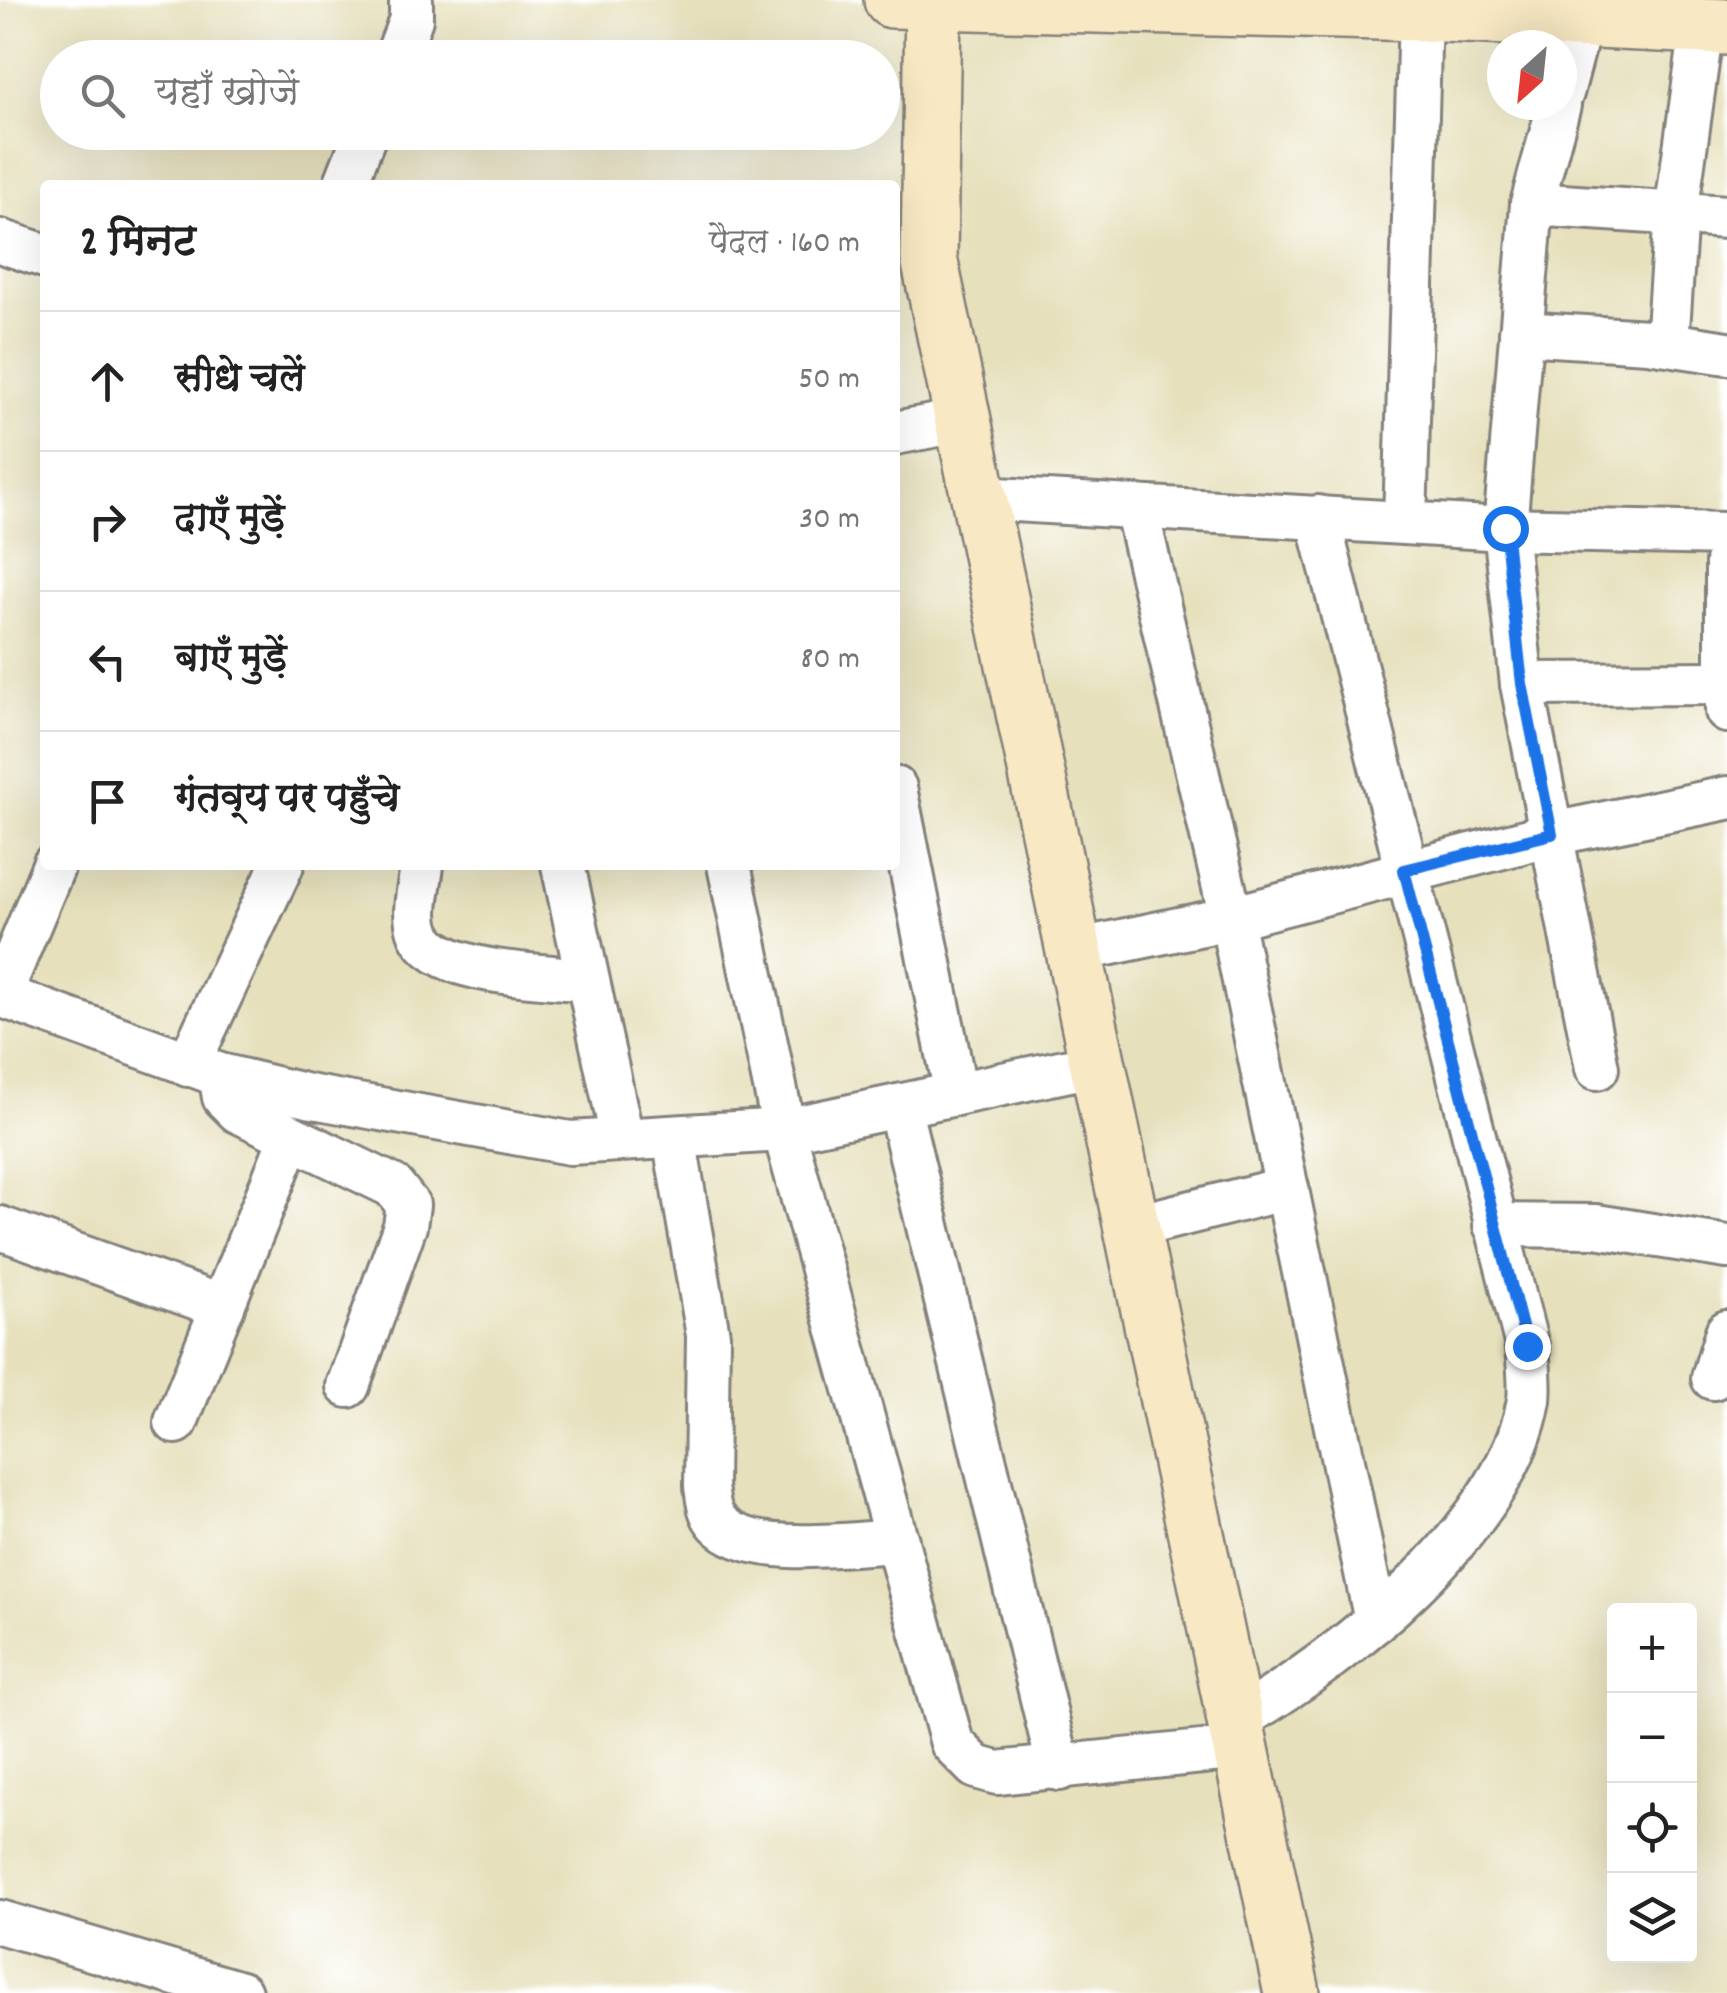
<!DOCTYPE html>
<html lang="hi">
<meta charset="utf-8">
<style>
:root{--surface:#fff;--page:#f2f2f2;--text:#222;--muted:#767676;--line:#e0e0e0}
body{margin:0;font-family:Dekko,"Playpen Sans Deva",sans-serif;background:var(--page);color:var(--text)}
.controls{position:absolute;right:30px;bottom:30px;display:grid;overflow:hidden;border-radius:10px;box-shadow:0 10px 40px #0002}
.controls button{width:90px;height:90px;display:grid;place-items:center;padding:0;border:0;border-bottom:2px solid var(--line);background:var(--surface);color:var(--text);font:50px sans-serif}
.compass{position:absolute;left:1487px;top:30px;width:90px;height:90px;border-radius:50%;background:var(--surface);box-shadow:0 10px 40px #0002;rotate:207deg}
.stop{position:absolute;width:30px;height:30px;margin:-22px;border:8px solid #1a73e8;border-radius:50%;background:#fff}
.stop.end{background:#1a73e8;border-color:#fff;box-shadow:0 2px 10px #0008}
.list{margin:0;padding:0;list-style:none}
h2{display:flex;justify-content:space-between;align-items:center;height:130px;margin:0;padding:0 40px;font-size:42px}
h2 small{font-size:32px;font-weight:400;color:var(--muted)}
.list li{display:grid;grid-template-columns:65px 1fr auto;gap:30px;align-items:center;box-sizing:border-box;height:140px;padding:0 40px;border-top:2px solid var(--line)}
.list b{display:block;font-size:38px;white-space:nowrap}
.list em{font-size:32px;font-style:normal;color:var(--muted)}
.icon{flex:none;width:55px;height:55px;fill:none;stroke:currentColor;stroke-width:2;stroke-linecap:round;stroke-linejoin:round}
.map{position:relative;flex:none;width:1727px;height:1993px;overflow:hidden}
.search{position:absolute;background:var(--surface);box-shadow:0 10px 40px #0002;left:40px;top:40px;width:860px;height:110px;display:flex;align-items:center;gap:25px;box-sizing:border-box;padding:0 35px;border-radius:55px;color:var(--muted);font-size:38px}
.panel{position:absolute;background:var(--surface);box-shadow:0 10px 40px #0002;left:40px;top:180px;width:860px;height:690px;border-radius:10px}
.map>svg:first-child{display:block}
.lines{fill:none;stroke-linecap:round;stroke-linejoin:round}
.street-casing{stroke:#84817c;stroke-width:48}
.secondary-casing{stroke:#84817c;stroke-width:60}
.street{stroke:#fff;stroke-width:42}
.secondary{stroke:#f8e8c3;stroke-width:55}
.route{stroke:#1a73e8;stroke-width:12}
</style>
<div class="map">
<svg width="1727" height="1993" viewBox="0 0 1727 1993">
<rect width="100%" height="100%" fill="#fff"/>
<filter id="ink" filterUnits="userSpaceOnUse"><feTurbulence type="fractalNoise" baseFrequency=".01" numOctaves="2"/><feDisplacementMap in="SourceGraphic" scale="20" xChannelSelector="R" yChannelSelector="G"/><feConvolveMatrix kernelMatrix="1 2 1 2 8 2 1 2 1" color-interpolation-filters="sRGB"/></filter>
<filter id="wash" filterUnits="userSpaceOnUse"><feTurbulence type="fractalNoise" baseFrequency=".0048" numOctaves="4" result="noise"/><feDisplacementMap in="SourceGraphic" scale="40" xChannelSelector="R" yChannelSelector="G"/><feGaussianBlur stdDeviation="2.25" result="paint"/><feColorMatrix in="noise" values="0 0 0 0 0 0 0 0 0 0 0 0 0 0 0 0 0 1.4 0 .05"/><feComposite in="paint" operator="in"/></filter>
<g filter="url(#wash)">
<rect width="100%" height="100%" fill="#e6e0bc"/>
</g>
<g filter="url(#ink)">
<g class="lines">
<defs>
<g id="street">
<path d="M396 58 411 19V0"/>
<path d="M1562 93 1581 21"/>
<path d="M1559 105 1532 204 1505 529 1522 684 1597 1068"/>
<path d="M345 185 366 132"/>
<path d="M1532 204 1727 217"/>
<path d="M0 241 45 256"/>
<path d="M1521 333 1648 341 1727 353"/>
<path d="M1667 343 1676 214 1702 27"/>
<path d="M895 433 964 420"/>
<path d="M980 498 1505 529 1727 534"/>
<path d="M1136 507 1231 918 1376 1621"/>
<path d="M1405 523 1420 13"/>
<path d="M1522 684 1727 683"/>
<path d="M1727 711V562"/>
<path d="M895 788 956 1094"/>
<path d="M422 865C420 887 411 913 420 934 439 976 545 975 587 980"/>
<path d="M563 865 622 1138"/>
<path d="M729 865 784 1130 952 1743 976 1767 997 1773 1241 1748"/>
<path d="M1074 951 1231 918 1552 834 1727 798"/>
<path d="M0 995 220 1075 308 1096 570 1143 784 1130 1098 1064"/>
<path d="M0 995 54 865"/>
<path d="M188 1065 282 865"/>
<path d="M220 1075 224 1097 238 1111 393 1186 408 1205 405 1226 348 1386"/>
<path d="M899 1106 1059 1769"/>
<path d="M674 1137 708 1335 706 1486C708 1499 708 1512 718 1523 751 1559 852 1543 897 1541"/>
<path d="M1495 1225 1596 1226 1727 1247"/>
<path d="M1132 1227 1287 1188"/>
<path d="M0 1228 223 1307"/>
<path d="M1713 1378 1727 1332"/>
<path d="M176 1422 290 1139"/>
<path d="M1235 1721C1342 1659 1507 1529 1529 1400 1531 1383 1528 1363 1527 1346L1318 517"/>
<path d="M0 1922 240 1993"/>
</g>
<g id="secondary">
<path d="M892 0 1420 13 1727 27"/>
<path d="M933 3 929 258 1292 1993"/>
</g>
</defs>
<!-- street casing -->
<use href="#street" class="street-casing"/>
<!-- secondary casing -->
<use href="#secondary" class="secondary-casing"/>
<!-- street -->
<use href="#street" class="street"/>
<!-- secondary -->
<use href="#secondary" class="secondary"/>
</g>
</g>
<g class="lines" filter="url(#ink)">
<!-- route -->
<path class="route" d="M1505 528 1522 684 1552 834 1404 870 1527 1346"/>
</g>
</svg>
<div class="controls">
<button>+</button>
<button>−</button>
<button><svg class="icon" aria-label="locate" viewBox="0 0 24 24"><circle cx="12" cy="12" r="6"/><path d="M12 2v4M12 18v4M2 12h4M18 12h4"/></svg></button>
<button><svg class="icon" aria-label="layers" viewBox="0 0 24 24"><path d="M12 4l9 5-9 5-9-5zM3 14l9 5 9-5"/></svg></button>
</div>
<svg class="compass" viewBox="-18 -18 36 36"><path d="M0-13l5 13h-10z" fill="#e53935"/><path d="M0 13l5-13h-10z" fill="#767676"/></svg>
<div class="stop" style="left:1505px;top:528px"></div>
<div class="stop end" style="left:1527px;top:1346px"></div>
<div class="search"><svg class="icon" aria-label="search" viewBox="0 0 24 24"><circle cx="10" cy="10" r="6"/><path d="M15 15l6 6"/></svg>यहाँ खोजें</div>
<section class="panel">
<h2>2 मिनट<small>पैदल · 160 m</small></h2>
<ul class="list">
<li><svg class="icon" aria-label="ahead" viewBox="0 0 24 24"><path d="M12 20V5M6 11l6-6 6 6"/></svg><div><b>सीधे चलें</b></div><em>50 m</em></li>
<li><svg class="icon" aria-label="right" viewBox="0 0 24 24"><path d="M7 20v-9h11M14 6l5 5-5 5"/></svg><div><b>दाएँ मुड़ें</b></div><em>30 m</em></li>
<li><svg class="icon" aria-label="left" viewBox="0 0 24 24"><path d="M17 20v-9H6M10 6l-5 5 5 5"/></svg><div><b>बाएँ मुड़ें</b></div><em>80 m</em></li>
<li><svg class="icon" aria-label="arrive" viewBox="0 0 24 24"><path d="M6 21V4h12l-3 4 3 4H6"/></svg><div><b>गंतव्य पर पहुँचे</b></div></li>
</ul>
</section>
</div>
